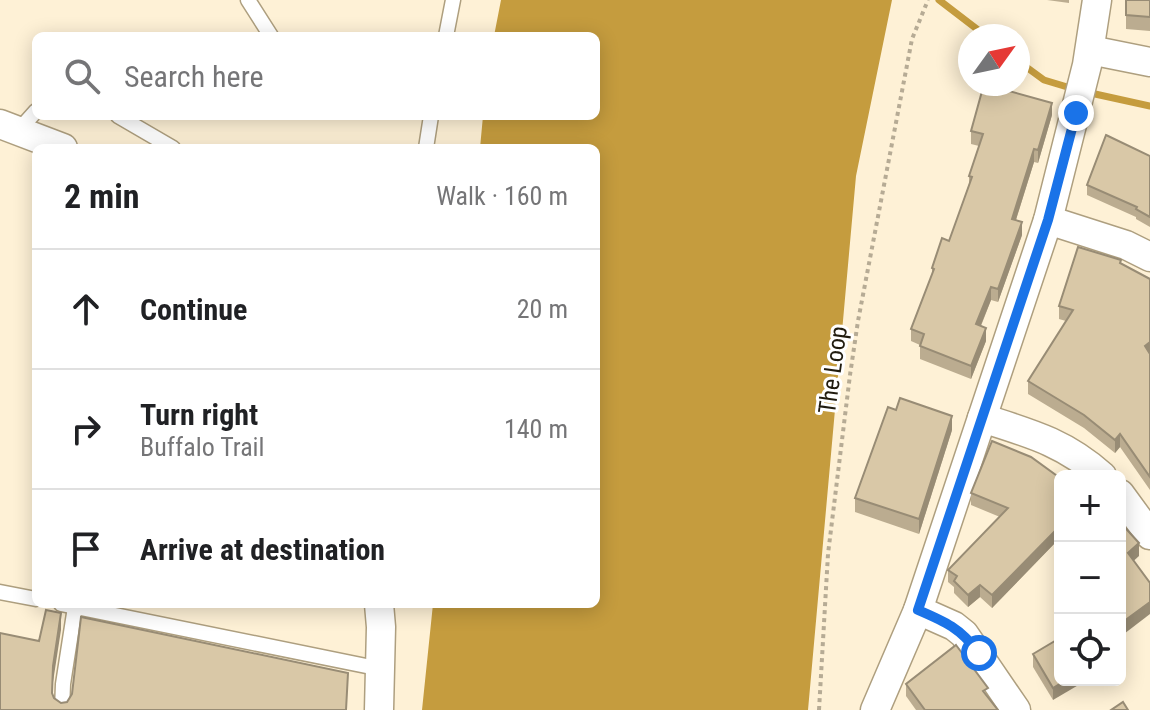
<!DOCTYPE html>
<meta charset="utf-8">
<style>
:root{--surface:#fff;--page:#f2f2f2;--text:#202124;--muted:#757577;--line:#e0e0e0}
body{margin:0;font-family:"Roboto Condensed",sans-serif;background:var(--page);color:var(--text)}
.controls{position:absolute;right:24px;bottom:24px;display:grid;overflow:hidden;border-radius:12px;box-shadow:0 4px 20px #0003}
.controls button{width:72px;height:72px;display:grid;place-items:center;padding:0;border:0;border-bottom:2px solid var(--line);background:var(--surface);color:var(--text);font:40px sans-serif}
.compass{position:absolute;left:958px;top:24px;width:72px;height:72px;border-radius:50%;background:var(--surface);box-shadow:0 4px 20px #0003;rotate:57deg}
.stop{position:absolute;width:24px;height:24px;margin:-18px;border:6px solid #1a73e8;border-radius:50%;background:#fff}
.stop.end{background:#1a73e8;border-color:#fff;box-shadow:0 2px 8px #0008}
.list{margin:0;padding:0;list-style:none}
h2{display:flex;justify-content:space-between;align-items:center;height:104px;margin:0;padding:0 32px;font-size:34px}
h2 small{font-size:26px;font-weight:400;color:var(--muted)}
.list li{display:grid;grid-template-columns:52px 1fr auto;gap:24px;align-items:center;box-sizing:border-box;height:120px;padding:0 32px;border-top:2px solid var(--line)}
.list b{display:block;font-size:30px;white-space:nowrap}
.list p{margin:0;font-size:26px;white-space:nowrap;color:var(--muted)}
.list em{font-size:26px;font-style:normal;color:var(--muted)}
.icon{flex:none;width:44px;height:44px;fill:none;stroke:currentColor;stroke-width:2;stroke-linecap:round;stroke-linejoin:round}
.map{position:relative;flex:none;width:1150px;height:710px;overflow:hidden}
.search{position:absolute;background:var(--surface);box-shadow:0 4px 20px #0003;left:32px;top:32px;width:568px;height:88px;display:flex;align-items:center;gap:20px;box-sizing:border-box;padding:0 28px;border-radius:12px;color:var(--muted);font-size:30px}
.panel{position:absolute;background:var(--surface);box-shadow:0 4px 20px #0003;left:32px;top:144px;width:568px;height:464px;border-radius:12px}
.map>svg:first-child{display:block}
.water{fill:#c59c3e}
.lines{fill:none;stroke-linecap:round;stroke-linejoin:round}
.stream{stroke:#c59c3e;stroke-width:7}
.lane-casing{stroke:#ae9f7f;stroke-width:17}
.street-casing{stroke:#ae9f7f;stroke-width:31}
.path{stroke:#b6ab95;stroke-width:4;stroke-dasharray:4 4;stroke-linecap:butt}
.lane{stroke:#fff;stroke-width:14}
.street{stroke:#fff;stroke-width:28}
.wall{fill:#bbac90}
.shaded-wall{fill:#988c75}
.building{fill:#d9c8a7;stroke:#988c75;stroke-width:2}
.route{stroke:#1a73e8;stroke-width:10}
.labels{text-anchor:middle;stroke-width:6;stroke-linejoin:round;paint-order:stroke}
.street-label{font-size:24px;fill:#201b0e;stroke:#fff}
</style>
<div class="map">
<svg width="1150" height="710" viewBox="0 0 1150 710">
<rect width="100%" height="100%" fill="#fef1d6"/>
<!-- water -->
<path class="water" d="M501 0H892L856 176 808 710H422L433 604H596V148H480L483 116H596V36H494Z"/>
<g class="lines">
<!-- stream -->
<g class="stream">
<path d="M939 0 986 36"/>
<path d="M1018 61 1044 80 1074 89"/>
<path d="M1086 92 1150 106"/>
</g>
<defs>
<g id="lane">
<path d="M248 0 271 36"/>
<path d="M446 36 453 0"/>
<path d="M118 116 173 148"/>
<path d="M19 130 36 111"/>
<path d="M426 148 431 116"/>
<path d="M0 592 36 599"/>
<path d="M61 604 381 669"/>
<path d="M62 710 63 684 75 607"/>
</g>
<g id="street">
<path d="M1090 50 1150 62"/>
<path d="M0 124 63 148"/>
<path d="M1048 220 1126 245 1150 257"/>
<path d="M982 418C1029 433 1064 442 1102 476"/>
<path d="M1120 494 1150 535"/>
<path d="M918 610 954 626 964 634 1016 710"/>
<path d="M379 710 381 627 379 604"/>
<path d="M875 710 918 610 1048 220 1087 65 1097 0"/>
</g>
</defs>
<!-- lane casing -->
<use href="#lane" class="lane-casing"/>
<!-- street casing -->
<use href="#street" class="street-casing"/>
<!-- path -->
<path class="path" d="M819 710 828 554 850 375 858 321 912 39 928 0"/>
<!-- lane -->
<use href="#lane" class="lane"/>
<!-- street -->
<use href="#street" class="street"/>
</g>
<!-- wall -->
<g class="wall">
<path d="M1047 0H1069V3Z"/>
<path d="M1126 0H1150V31L1126 29Z"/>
<path d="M1052 115 1038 163 1034 162 1016 220 1022 235 998 302 991 300 981 326 986 341 971 379 920 359V345L911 341V329L932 275V268L949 241 969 184V176L979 146 971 144V131Z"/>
<path d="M1150 156V227L1136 219V217L1087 195V185Z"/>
<path d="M1121 263 1150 279V490L1120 447 1115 453 1084 428 1028 394V381L1066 321 1059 319V306Z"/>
<path d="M952 430 919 534 855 512V498Z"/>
<path d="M1060 478V551L1054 544 992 608 980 597 968 607 954 593V587L948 582V570L1000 517 971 505V493Z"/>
<path d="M1060 638 1053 700 1033 667V654Z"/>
<path d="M906 684 988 697 998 710H916L906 696Z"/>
</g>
<!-- shaded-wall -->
<g class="shaded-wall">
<path d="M1052 103V115L1038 163V150Z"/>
<path d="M1034 149V162L1012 232V219Z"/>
<path d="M1022 222V235L998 302V289Z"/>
<path d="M991 287V300L976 337V324Z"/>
<path d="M986 328V341L971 379V366Z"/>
<path d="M1150 342V355L1145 346Z"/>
<path d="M952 416V430L919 534V519Z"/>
<path d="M1120 434V447L1115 453V440Z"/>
<path d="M1054 532V544L992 608V595Z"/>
<path d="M1139 543V556L1128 566V553Z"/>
<path d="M980 585V597L968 607V595Z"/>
<path d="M1150 602V614L1120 637V624Z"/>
<path d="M61 613V630L53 682 52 710 53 666Z"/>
<path d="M1066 680H1087L1053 700V688Z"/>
</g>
<!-- building -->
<g class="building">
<path d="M1126 0H1150V17L1126 15Z"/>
<path d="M984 84 1052 103 1038 150 1034 149 1012 219 1022 222 998 289 991 287 976 324 986 328 971 366 920 346 924 334 911 329 934 269 932 268 942 238 949 241 972 177 969 176 983 134 971 131Z"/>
<path d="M1106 135 1150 156V217L1136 209 1137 207 1087 185Z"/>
<path d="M1078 247 1121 260 1120 263 1150 279V342L1145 346 1150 354V477L1120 434 1115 440 1084 415 1028 381 1073 310 1059 306Z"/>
<path d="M900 398 952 416 919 519 855 498 888 407 896 410Z"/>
<path d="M992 441 1031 457 1060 478V539L1054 532 992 595 980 585 968 595 954 581 957 576 948 570 1008 508 971 493Z"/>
<path d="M1120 522 1139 543 1128 553 1150 583V602L1120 624Z"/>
<path d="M46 610 61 613 53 666 52 693 54 698 61 703 67 702 72 694 81 617 348 673 346 710H0V633L39 641Z"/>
<path d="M1060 638V680H1066L1053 688 1033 654Z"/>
<path d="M956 645 988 688 983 691 998 710H925L906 684Z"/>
<path d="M1123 702 1128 710H1111Z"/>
</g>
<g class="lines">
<!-- route -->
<path class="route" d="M979 653C960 628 946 622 918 610L1048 220 1076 113"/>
</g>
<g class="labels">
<!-- street labels -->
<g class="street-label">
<text transform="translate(833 370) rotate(-82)" y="8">The Loop</text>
</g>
</g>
</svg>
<div class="controls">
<button>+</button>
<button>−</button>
<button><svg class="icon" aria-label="locate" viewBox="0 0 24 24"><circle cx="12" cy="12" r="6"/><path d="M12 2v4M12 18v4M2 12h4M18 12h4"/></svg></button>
</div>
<svg class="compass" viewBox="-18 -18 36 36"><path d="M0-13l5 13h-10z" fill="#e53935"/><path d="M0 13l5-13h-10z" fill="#757577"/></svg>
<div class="stop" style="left:979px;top:653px"></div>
<div class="stop end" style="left:1076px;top:113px"></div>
<div class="search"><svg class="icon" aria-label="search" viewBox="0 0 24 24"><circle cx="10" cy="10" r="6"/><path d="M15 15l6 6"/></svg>Search here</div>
<section class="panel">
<h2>2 min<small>Walk · 160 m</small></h2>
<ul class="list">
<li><svg class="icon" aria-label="ahead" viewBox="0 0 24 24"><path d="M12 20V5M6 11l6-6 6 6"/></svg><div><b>Continue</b></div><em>20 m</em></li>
<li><svg class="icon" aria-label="right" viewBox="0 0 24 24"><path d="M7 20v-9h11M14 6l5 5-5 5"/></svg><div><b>Turn right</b><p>Buffalo Trail</p></div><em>140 m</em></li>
<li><svg class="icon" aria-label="arrive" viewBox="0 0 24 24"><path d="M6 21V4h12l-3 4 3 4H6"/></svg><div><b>Arrive at destination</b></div></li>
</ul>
</section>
</div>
